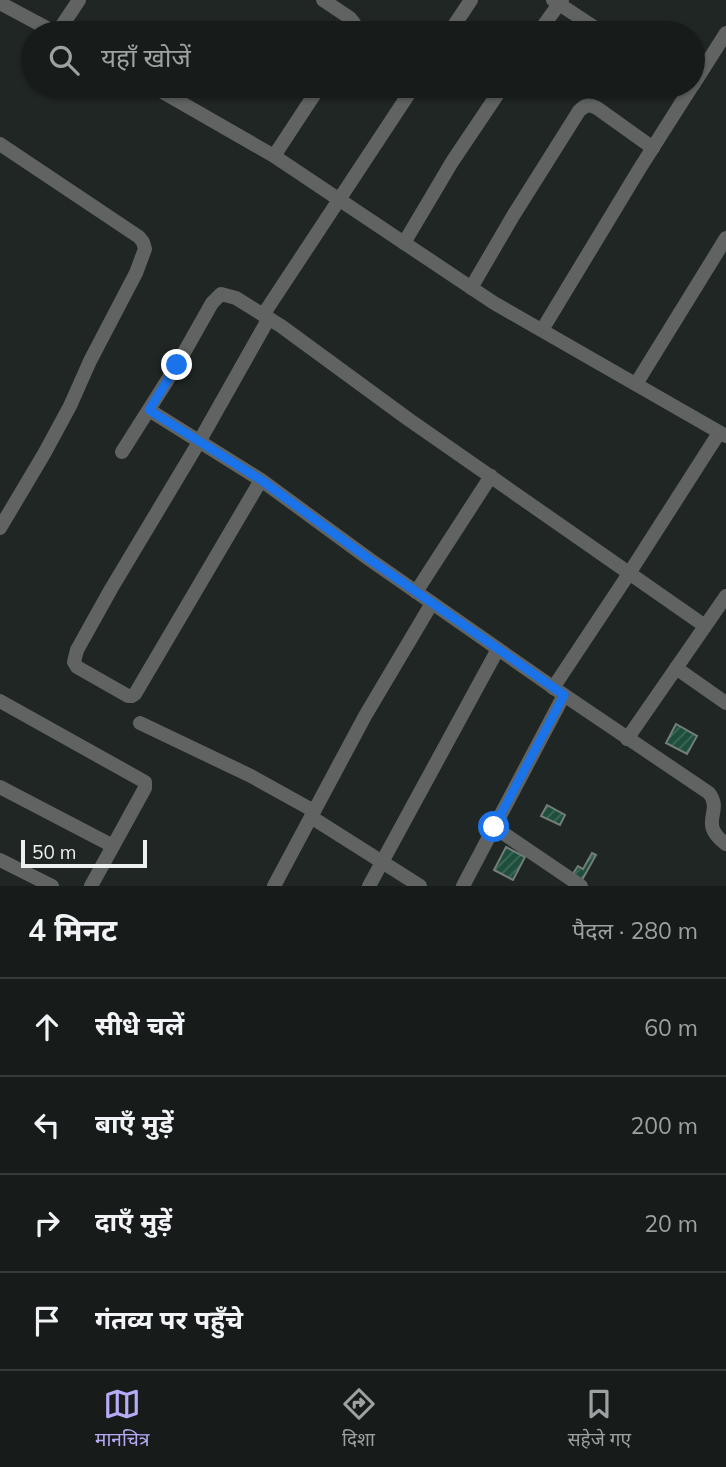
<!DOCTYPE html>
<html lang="hi">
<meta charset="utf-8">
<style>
:root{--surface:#171c1a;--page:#202523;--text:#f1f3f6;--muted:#9ea1a2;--line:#363a39;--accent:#b7abf8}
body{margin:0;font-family:Mulish,"Noto Sans Devanagari",sans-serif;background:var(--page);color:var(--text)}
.scale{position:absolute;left:21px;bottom:18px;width:126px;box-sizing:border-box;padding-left:7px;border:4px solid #ecf0ee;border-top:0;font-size:19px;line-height:24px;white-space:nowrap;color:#ecf0ee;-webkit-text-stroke:5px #1f2623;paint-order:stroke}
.stop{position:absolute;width:21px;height:21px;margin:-16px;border:5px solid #1a73e8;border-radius:50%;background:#fff}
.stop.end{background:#1a73e8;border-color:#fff;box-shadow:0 2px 7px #0008}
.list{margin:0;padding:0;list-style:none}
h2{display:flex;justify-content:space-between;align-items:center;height:91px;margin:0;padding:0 28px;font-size:30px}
h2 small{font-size:23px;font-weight:400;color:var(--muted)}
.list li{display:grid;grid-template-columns:46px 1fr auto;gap:21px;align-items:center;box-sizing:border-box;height:98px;padding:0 28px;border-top:2px solid var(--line)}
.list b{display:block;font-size:26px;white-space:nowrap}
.list em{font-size:23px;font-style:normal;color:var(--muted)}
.icon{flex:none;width:38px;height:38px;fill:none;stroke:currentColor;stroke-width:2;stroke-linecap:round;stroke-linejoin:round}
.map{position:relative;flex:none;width:726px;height:886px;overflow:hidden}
.search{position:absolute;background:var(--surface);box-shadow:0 2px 5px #0004;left:21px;right:21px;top:21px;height:77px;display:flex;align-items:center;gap:18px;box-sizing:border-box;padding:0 24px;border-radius:38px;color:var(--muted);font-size:26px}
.sheet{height:483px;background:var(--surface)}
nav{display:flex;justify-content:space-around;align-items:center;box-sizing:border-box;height:98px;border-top:2px solid var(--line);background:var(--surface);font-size:19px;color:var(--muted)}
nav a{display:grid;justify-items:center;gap:4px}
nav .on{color:var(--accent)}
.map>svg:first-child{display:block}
.building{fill:url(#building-hatch);stroke:#747d79;stroke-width:2}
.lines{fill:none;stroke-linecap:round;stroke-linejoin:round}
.street{stroke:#606361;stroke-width:14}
.route{stroke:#1a73e8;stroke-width:9}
</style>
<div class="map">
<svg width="726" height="886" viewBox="0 0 726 886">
<defs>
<pattern id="building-hatch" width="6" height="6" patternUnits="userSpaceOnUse" patternTransform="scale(1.75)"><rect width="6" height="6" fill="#1e4f3c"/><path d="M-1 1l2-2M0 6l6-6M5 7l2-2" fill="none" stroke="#3f6958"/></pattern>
</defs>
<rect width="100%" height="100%" fill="#1f2623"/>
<!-- building -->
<g class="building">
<path d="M676 724 697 736 687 754 666 743Z"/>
<path d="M547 805 565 815 560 825 541 816Z"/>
<path d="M506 847 525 857 513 880 494 870Z"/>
<path d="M592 853 596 855 582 880 572 875 578 866 583 869Z"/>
</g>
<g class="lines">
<!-- street -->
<g class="street">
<path d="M323 0 350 18 354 23 353 33"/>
<path d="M553 0 603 33"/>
<path d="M0 3 56 33"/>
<path d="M57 33 79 0"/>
<path d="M449 33 471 0"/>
<path d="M538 33 562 0"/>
<path d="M693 85 726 33"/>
<path d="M152 86 274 156 494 303 726 436"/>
<path d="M0 144 139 237 143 242 145 249 136 273 90 361 70 406 44 454 0 528"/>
<path d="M274 156 320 86"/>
<path d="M404 243 452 162 503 86"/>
<path d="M471 288 513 216 579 111C585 105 589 104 597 108L653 148"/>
<path d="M263 315 414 86"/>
<path d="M542 330 640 168 692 86"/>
<path d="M636 384 726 238"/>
<path d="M149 410 261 480 369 559 564 695 709 793C724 812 697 823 726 844"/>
<path d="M122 452 177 365 212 303 221 294 236 298 281 326 408 419 705 626"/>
<path d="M261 480 135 694 132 696H128L77 667 74 662 77 650 111 589 199 442 269 318"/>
<path d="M416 592 491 476"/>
<path d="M676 668 726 703"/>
<path d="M553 688 630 572 719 433"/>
<path d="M0 701 145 782V788L91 886"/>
<path d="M140 723 251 776 314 811"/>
<path d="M627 739 726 596"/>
<path d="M0 787 113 846"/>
<path d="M311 817 420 886"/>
<path d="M494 827 581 886"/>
<path d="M0 860 52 886"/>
<path d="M274 886 365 716 432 603"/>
<path d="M369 886 498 649"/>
<path d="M463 886 564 695"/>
</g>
</g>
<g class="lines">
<!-- route -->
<path class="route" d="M177 365 149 410 261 480 369 559 564 695 494 827"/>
</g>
</svg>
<div class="scale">50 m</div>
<div class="stop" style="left:494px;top:827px"></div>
<div class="stop end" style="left:177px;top:365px"></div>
<div class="search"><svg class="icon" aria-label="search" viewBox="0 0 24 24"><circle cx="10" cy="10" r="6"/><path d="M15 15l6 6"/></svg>यहाँ खोजें</div>
</div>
<section class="sheet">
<h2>4 मिनट<small>पैदल · 280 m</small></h2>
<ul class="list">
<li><svg class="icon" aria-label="ahead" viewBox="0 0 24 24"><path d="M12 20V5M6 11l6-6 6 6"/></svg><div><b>सीधे चलें</b></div><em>60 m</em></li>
<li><svg class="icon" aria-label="left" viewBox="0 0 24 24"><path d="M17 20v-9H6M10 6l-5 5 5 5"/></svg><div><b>बाएँ मुड़ें</b></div><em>200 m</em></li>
<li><svg class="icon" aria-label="right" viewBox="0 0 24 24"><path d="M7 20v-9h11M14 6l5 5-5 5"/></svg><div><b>दाएँ मुड़ें</b></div><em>20 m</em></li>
<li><svg class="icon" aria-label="arrive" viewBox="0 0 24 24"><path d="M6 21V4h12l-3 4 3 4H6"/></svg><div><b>गंतव्य पर पहुँचे</b></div></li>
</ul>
</section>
<nav>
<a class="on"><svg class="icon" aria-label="map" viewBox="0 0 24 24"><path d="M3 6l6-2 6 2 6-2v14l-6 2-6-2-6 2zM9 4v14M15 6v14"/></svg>मानचित्र</a>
<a><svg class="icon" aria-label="directions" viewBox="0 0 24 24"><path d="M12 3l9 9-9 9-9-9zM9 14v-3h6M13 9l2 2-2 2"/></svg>दिशा</a>
<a><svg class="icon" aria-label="saved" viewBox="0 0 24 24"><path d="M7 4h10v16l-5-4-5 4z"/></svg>सहेजे गए</a>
</nav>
